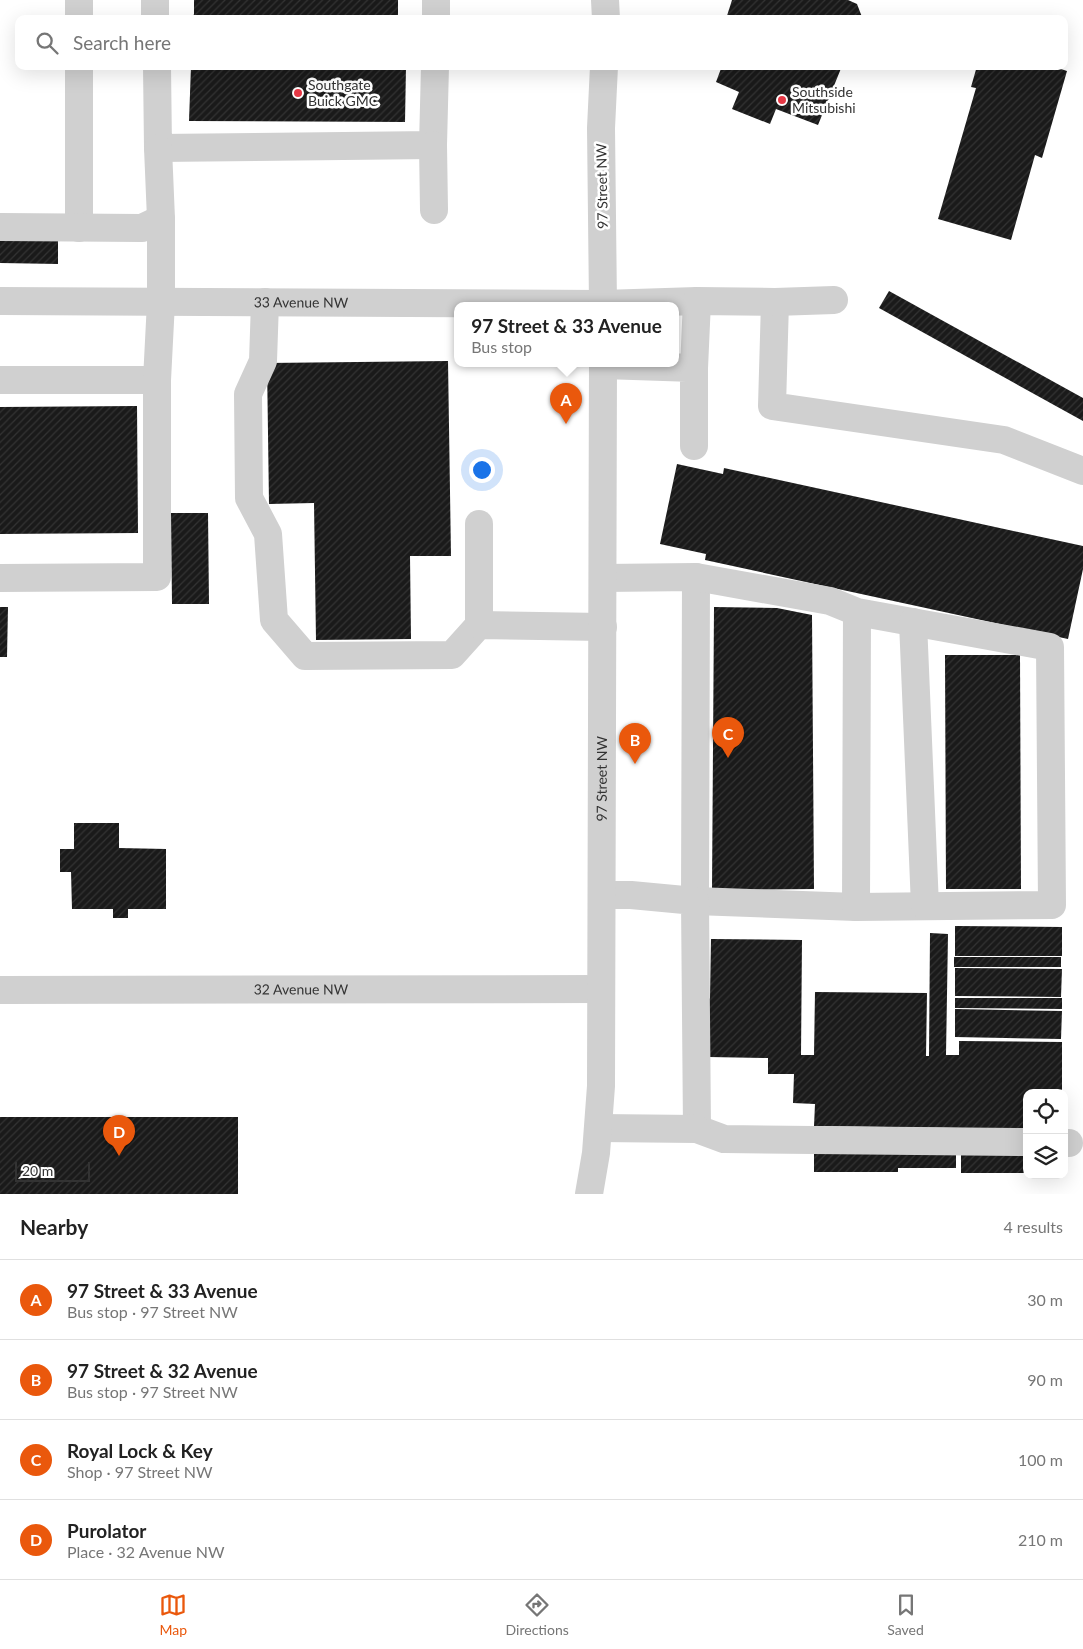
<!DOCTYPE html>
<meta charset="utf-8">
<style>
:root{--surface:#fff;--page:#f6f6f6;--text:#222;--muted:#767676;--line:#e0e0e0;--accent:#ea580c}
body{margin:0;font-family:Lato,sans-serif;background:var(--page);color:var(--text)}
.controls{position:absolute;right:15px;bottom:15px;display:grid;overflow:hidden;border-radius:10px;box-shadow:0 5px 20px #0002}
.controls button{width:45px;height:45px;display:grid;place-items:center;padding:0;border:0;border-bottom:1px solid var(--line);background:var(--surface);color:var(--text);font:25px sans-serif}
.scale{position:absolute;left:15px;bottom:12px;width:75px;box-sizing:border-box;padding-left:5px;border:2px solid #333;border-top:0;font-size:14px;line-height:18px;white-space:nowrap;color:#333;-webkit-text-stroke:4px #fff;paint-order:stroke}
.you{position:absolute;left:481px;top:469px;width:18px;height:18px;margin:-12px;border:4px solid #fff;border-radius:50%;background:#1a73e8;box-shadow:0 0 0 8px #1a73e833}
.badge{display:grid;place-items:center;width:32px;height:32px;border-radius:50%;background:var(--accent);color:#fff;font-size:16px;font-weight:700}
.pin{position:absolute;translate:-50% -41px;filter:drop-shadow(0 1px 2px #0008)}
.pin::after{content:'';position:absolute;top:26px;width:18px;height:15px;background:inherit;clip-path:polygon(0 0,100% 0,50% 100%)}
.popup{position:absolute;left:454px;top:302px;width:225px;height:65px;box-sizing:border-box;display:grid;place-content:center;border-radius:10px;background:var(--surface);filter:drop-shadow(0 1px 4px #0005);font-size:16px;white-space:nowrap;color:var(--muted)}
.popup b{font-size:19px;color:var(--text)}
.popup::after{content:'';position:absolute;left:50%;top:100%;margin-left:-10px;border:10px solid transparent;border-top-color:var(--surface)}
.list{margin:0;padding:0;list-style:none}
h2{display:flex;justify-content:space-between;align-items:center;height:65px;margin:0;padding:0 20px;font-size:21px}
h2 small{font-size:16px;font-weight:400;color:var(--muted)}
.list li{display:grid;grid-template-columns:32px 1fr auto;gap:15px;align-items:center;box-sizing:border-box;height:80px;padding:0 20px;border-top:1px solid var(--line)}
.list b{display:block;font-size:19px;white-space:nowrap}
.list p{margin:0;font-size:16px;white-space:nowrap;color:var(--muted)}
.list em{font-size:16px;font-style:normal;color:var(--muted)}
.icon{flex:none;width:28px;height:28px;fill:none;stroke:currentColor;stroke-width:2;stroke-linecap:round;stroke-linejoin:round}
.map{position:relative;flex:none;width:1083px;height:1194px;overflow:hidden}
.search{position:absolute;background:var(--surface);box-shadow:0 5px 20px #0002;left:15px;right:15px;top:15px;height:55px;display:flex;align-items:center;gap:12px;box-sizing:border-box;padding:0 18px;border-radius:10px;color:var(--muted);font-size:19px}
.sheet{height:385px;background:var(--surface)}
nav{display:flex;justify-content:space-around;align-items:center;box-sizing:border-box;height:70px;border-top:1px solid var(--line);background:var(--surface);font-size:14px;color:var(--muted)}
nav a{display:grid;justify-items:center;gap:2px}
nav .on{color:var(--accent)}
.map>svg:first-child{display:block}
.building{fill:url(#building-hatch)}
.lines{fill:none;stroke-linecap:round;stroke-linejoin:round}
.minor{stroke:#d0d0d0;stroke-width:28}
.poi-dot{fill:#e63946;stroke:#fff;stroke-width:2}
.labels{text-anchor:middle;stroke-width:5;stroke-linejoin:round;paint-order:stroke}
.poi-label{font-size:14px;fill:#333;stroke:#fff;text-anchor:start}
.street-label{font-size:14px;fill:#333;stroke:#fff}
</style>
<div class="map">
<svg width="1083" height="1194" viewBox="0 0 1083 1194">
<defs>
<pattern id="building-hatch" width="6" height="6" patternUnits="userSpaceOnUse" patternTransform="scale(1.25)"><rect width="6" height="6" fill="#1a1a1a"/><path d="M-1 1l2-2M0 6l6-6M5 7l2-2" fill="none" stroke="#333"/></pattern>
</defs>
<rect width="100%" height="100%" fill="#fff"/>
<!-- building -->
<g class="building">
<path d="M194 0H398V15H406V19H192L194 14Z"/>
<path d="M732 0H848L857 4 862 17 861 19H726Z"/>
<path d="M191 66H406L405 122 189 121Z"/>
<path d="M722 66H842L818 125 776 109 770 124 732 109 739 92 716 82Z"/>
<path d="M977 66H1052L1067 71 1042 158 1035 155 1011 240 938 219 976 88 971 87Z"/>
<path d="M0 234 58 235V264L0 263Z"/>
<path d="M889 291 1083 398V421L879 308Z"/>
<path d="M448 361 451 556H410L411 639 316 640 314 503 269 504 267 363Z"/>
<path d="M137 406 138 533 0 534V407Z"/>
<path d="M677 464 723 474 724 468 1083 546V569L1068 639 705 560 706 554 660 544Z"/>
<path d="M171 513H208L209 604H172Z"/>
<path d="M0 607H8L7 657H0Z"/>
<path d="M714 607 777 608 812 615 814 889 712 890Z"/>
<path d="M945 655H1020L1021 889H946Z"/>
<path d="M74 823H119V848L166 849V909H128V918H113V909H72L71 872H60V849H74Z"/>
<path d="M955 926 1062 927V956H955Z"/>
<path d="M930 933 948 934 946 1055H959V1041L1062 1042V1093H1027V1129L814 1126 815 1104 793 1103 794 1074H768V1058L709 1057 707 1001 710 998 711 939 802 940 801 1055H814L815 992 927 993 926 1056H929Z"/>
<rect x="954" y="957" width="107" height="10"/>
<path d="M955 968 1062 969 1061 997 955 996Z"/>
<path d="M955 998H1062V1009L955 1008Z"/>
<path d="M955 1009 1062 1011 1061 1039 955 1037Z"/>
<rect x="0" y="1117" width="238" height="77"/>
<rect x="961" y="1149" width="66" height="24"/>
<path d="M814 1150H956V1168H898V1172H814Z"/>
</g>
<g class="lines">
<!-- minor -->
<g class="minor">
<path d="M79 0V19"/>
<path d="M155 0V19"/>
<path d="M605 0 606 19"/>
<path d="M436 19V0"/>
<path d="M79 66V228"/>
<path d="M157 66 158 148 433 145 435 66"/>
<path d="M433 145 434 210"/>
<path d="M0 227 142 228 161 219"/>
<path id="s1" d="M0 301 603 304 697 301"/>
<path d="M265 302 263 361 248 394 249 498 268 534 274 620 305 656 452 655 479 625 603 627"/>
<path d="M775 302 772 406 1004 440 1083 471"/>
<path d="M603 305 601 128 604 66"/>
<path d="M603 365 694 368V446"/>
<path d="M694 368 697 301 775 302 834 300"/>
<path d="M0 380H157"/>
<path d="M696 577 695 901 856 907"/>
<path d="M0 578 157 577V380L161 302V219L158 148"/>
<path d="M603 578 696 577 830 601 857 612 1050 647 1052 905 856 907 857 612"/>
<path d="M913 622 925 906"/>
<path d="M479 625V524"/>
<path d="M602 895H631L695 901 697 1129 724 1139 1027 1142"/>
<path id="s2" d="M0 990 601 989"/>
<path d="M599 1128 697 1129"/>
<path d="M1064 1143H1069"/>
<path id="s3" d="M589 1194 596 1153 601 1086 603 363"/>
</g>
</g>
<!-- markers -->
<g class="poi-dot">
<circle cx="298" cy="93" r="5"/>
<circle cx="782" cy="100" r="5"/>
</g>
<g class="labels">
<!-- poi labels -->
<g class="poi-label">
<text x="308" y="90">Southgate<tspan x="308" dy="16">Buick GMC</tspan></text>
<text x="792" y="97">Southside<tspan x="792" dy="16">Mitsubishi</tspan></text>
</g>
<!-- street labels -->
<g class="street-label">
<text transform="translate(602 186) rotate(-91)" y="5">97 Street NW</text>
<text dy="5" stroke="none"><textPath href="#s1" startOffset="301">33 Avenue NW</textPath></text>
<text dy="5" stroke="none"><textPath href="#s3" startOffset="416">97 Street NW</textPath></text>
<text dy="5" stroke="none"><textPath href="#s2" startOffset="301">32 Avenue NW</textPath></text>
</g>
</g>
</svg>
<div class="controls">
<button><svg class="icon" aria-label="locate" viewBox="0 0 24 24"><circle cx="12" cy="12" r="6"/><path d="M12 2v4M12 18v4M2 12h4M18 12h4"/></svg></button>
<button><svg class="icon" aria-label="layers" viewBox="0 0 24 24"><path d="M12 4l9 5-9 5-9-5zM3 14l9 5 9-5"/></svg></button>
</div>
<div class="scale">20 m</div>
<div class="you"></div>
<div class="pin badge" style="left:566px;top:424px">A</div>
<div class="popup"><b>97 Street &amp; 33 Avenue</b>Bus stop</div>
<div class="pin badge" style="left:635px;top:764px">B</div>
<div class="pin badge" style="left:728px;top:758px">C</div>
<div class="pin badge" style="left:119px;top:1156px">D</div>
<div class="search"><svg class="icon" aria-label="search" viewBox="0 0 24 24"><circle cx="10" cy="10" r="6"/><path d="M15 15l6 6"/></svg>Search here</div>
</div>
<section class="sheet">
<h2>Nearby<small>4 results</small></h2>
<ul class="list">
<li><span class="badge">A</span><div><b>97 Street &amp; 33 Avenue</b><p>Bus stop · 97 Street NW</p></div><em>30 m</em></li>
<li><span class="badge">B</span><div><b>97 Street &amp; 32 Avenue</b><p>Bus stop · 97 Street NW</p></div><em>90 m</em></li>
<li><span class="badge">C</span><div><b>Royal Lock &amp; Key</b><p>Shop · 97 Street NW</p></div><em>100 m</em></li>
<li><span class="badge">D</span><div><b>Purolator</b><p>Place · 32 Avenue NW</p></div><em>210 m</em></li>
</ul>
</section>
<nav>
<a class="on"><svg class="icon" aria-label="map" viewBox="0 0 24 24"><path d="M3 6l6-2 6 2 6-2v14l-6 2-6-2-6 2zM9 4v14M15 6v14"/></svg>Map</a>
<a><svg class="icon" aria-label="directions" viewBox="0 0 24 24"><path d="M12 3l9 9-9 9-9-9zM9 14v-3h6M13 9l2 2-2 2"/></svg>Directions</a>
<a><svg class="icon" aria-label="saved" viewBox="0 0 24 24"><path d="M7 4h10v16l-5-4-5 4z"/></svg>Saved</a>
</nav>
